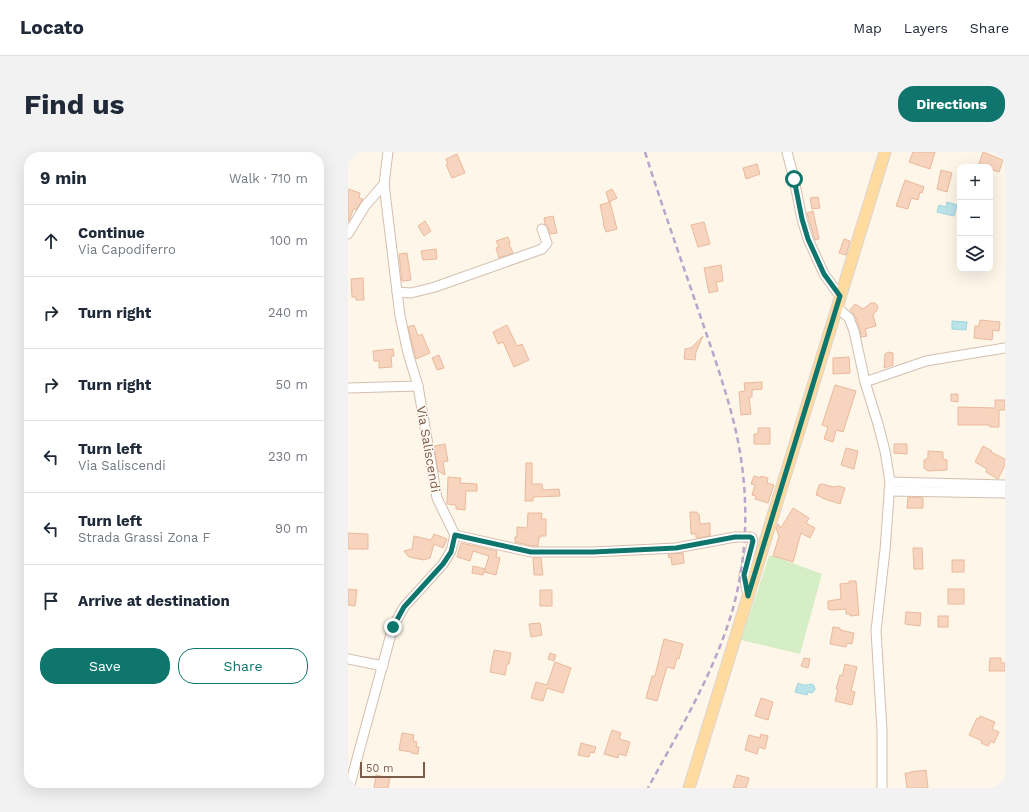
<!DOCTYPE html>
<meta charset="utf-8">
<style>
:root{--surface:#fff;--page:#f2f2f3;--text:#1f2937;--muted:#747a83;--line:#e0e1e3;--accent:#0f766e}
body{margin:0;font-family:"Work Sans",sans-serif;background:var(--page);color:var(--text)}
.controls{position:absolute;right:12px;top:12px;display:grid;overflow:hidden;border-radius:8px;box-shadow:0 4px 16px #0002}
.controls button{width:36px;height:36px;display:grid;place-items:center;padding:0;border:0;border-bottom:1px solid var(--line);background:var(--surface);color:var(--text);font:20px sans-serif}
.scale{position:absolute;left:12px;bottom:10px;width:65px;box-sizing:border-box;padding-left:4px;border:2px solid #7c5b49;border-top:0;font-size:11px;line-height:14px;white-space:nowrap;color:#7c5b49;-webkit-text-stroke:3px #fff9f1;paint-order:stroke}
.stop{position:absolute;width:12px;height:12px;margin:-9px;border:3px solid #0f766e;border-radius:50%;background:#fff}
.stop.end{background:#0f766e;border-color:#fff;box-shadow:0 1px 4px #0008}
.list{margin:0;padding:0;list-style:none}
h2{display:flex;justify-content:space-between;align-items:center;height:52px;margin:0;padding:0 16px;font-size:17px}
h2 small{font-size:13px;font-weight:400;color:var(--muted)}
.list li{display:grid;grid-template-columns:26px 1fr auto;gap:12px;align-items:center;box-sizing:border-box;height:72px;padding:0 16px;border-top:1px solid var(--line)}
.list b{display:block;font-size:15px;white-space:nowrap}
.list p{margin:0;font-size:13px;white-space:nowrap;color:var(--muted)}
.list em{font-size:13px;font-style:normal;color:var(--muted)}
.actions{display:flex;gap:8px;padding:12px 16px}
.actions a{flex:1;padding:9px 0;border:1px solid var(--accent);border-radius:16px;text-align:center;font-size:14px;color:var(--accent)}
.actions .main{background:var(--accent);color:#fff}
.icon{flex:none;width:22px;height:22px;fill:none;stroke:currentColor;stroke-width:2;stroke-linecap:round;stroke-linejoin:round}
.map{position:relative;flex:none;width:657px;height:636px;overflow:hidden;border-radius:16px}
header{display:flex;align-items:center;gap:24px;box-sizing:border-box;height:56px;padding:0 20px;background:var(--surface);border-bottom:1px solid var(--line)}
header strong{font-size:19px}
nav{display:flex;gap:22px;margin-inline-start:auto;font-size:14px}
.intro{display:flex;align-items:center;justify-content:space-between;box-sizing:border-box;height:96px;padding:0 24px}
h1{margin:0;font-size:28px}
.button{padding:10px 18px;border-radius:16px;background:var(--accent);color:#fff;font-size:14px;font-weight:700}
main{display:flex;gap:24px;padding:0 24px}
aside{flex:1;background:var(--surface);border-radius:16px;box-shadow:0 4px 16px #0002}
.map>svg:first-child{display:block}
.green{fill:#d6eec5}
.water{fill:#bae3ea;stroke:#a0d4dd}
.building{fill:#f6d4be;stroke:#eaba9c}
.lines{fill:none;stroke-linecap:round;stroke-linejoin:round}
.minor-casing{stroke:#d4bfaf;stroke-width:11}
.major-casing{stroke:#ddd4d0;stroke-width:13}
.minor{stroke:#fff;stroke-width:9}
.major{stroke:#ffdb9f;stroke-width:11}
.rail{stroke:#b9a4cb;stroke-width:2.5;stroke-dasharray:6 4;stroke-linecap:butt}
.minor-bridge-casing{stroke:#d4bfaf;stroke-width:11;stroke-linecap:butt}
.minor-bridge{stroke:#fff;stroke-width:9}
.route{stroke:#0f766e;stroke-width:5}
.labels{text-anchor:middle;stroke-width:3;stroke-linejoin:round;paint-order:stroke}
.street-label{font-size:13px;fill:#7c5b49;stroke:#fff9f1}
</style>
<header>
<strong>Locato</strong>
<nav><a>Map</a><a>Layers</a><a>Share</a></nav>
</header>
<div class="intro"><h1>Find us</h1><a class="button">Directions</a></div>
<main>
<aside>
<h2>9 min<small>Walk · 710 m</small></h2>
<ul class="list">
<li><svg class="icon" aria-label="ahead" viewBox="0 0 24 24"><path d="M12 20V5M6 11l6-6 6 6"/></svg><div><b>Continue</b><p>Via Capodiferro</p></div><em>100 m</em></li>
<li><svg class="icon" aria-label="right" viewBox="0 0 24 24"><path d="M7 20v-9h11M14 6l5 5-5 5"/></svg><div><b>Turn right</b></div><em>240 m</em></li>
<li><svg class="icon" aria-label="right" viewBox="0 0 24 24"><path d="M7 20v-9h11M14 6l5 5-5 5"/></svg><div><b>Turn right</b></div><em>50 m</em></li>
<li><svg class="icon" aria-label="left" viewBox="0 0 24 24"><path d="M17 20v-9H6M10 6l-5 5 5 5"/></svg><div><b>Turn left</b><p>Via Saliscendi</p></div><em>230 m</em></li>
<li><svg class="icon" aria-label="left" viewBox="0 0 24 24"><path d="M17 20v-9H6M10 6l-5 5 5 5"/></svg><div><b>Turn left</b><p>Strada Grassi Zona F</p></div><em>90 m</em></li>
<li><svg class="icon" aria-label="arrive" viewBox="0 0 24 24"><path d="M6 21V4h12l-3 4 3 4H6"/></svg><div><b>Arrive at destination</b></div></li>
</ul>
<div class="actions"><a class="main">Save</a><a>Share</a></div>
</aside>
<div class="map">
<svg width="657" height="636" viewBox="0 0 657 636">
<rect width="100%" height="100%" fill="#fef6e9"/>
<!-- green -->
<path class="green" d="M421 404H425L474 422 452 502 393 488Z"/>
<!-- water -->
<g class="water">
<path d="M599 50 609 53 606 64 589 60 591 53 598 55Z"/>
<path d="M604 169 619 170 618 178 604 177Z"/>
<path d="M450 531C452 532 454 533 456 533 461 534 466 528 467 538L464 541 460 540 459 543 447 540Z"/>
</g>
<!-- building -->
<g class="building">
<path d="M565 0H587L582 17 561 10Z"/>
<path d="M635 0 655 8 651 20 642 17V15H638L631 12Z"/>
<path d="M109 2 117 21 104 26 98 13 100 12 98 7Z"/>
<path d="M409 12 412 22 398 27 395 16Z"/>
<path d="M593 18 604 21 599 40 589 37Z"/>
<path d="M557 28 576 35 574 41 572 40 570 48 563 46 560 57 548 54Z"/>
<path d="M0 37 12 41 11 46 15 47 8 58 6 56 1 69H0Z"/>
<path d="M264 37 269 46 261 50 258 40Z"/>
<path d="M470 45 472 56 464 57 462 46Z"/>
<path d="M262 50 269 77 258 80 255 72 256 71 252 53Z"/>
<path d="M465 59 471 87 467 88 459 61Z"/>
<path d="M205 64 209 81 202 82 200 75 197 72 196 66Z"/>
<path d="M77 69 83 79 76 84 70 74Z"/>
<path d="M356 70 362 92 350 95 343 73Z"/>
<path d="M160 85 162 91 161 92 165 101 151 106 148 96 151 95 148 89Z"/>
<path d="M496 87 502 89 498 103 491 101Z"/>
<path d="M88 97 89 107 75 108 73 99Z"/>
<path d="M59 101 63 128 54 129 51 102Z"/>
<path d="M373 113 375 129 368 130 370 139 361 141 356 116Z"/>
<path d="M15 126 16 148H8V145H4L3 127Z"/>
<path d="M523 151H527L530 154 529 158 525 163 528 174 517 177 519 184 513 185 512 177 507 164 502 158 507 152 515 157Z"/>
<path d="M632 168 652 170 651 179 645 178 644 188 626 186 627 174H631Z"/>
<path d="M66 173 70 184 74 182 82 201 68 207 60 175Z"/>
<path d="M159 173 169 194 174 192 181 208 166 215 155 190 150 192 145 180Z"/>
<path d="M355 184 348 200 347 208 336 207 337 197 343 196Z"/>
<path d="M45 197 46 204H43L44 215 31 216V209H26L25 199Z"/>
<path d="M540 200 545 201V213L536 216 537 202Z"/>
<path d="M91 203 96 216 89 218 84 206Z"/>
<path d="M501 205 502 221 485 222V206Z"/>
<path d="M414 230V237L404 238V245H401L403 262 393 263 391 240 397 239 396 231Z"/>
<path d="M487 233 508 239 495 280 488 278 485 290 476 287 480 275 474 273Z"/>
<path d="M603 242H610V250L603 249Z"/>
<path d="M647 248H657V258H651V275H642V273H610V255L647 256Z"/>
<path d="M410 276H422V292H406V282H410Z"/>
<path d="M97 292 100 309 95 310 97 323 90 319 86 294Z"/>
<path d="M546 292H559V302L546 301Z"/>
<path d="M635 294 644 299 643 300 657 307V313L650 327 638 320 639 317 627 310Z"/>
<path d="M498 296 510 299 506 317 493 313Z"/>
<path d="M580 299 595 300V307L599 308V318L580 319 576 316V308L580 306Z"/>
<path d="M178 311H184V332H194L195 338 211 337 212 344 185 345V349H177Z"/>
<path d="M406 324 413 326V324L420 326 419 331 426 333 420 351 407 347 408 344 404 343 407 333 403 332Z"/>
<path d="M100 325 113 326 112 331 129 332V339H118L117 358 108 357V353L99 352Z"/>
<path d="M474 332 486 335 490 334 497 336 492 352 474 346V345L468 343 471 333Z"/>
<path d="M560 345 575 346V356H559Z"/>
<path d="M445 356 461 366 458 371 467 376 462 386 453 381 445 410 425 404 431 384 428 376 430 372 433 376Z"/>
<path d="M342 360H349V362H351L352 372 362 371V384L348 386V382H343Z"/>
<path d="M180 361H194L193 367H198V384H192V386L191 385 190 394H184L167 390V385H169V375L179 376Z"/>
<path d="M0 381 20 382V397H0Z"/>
<path d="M86 382 99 387 95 396 86 392 82 406 76 408 61 405 56 399 64 397 66 384 83 388Z"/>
<path d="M113 391 149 399 148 405 152 406 148 423 136 420 141 404 125 399 122 409 109 405Z"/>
<path d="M565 396H574L575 417H566Z"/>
<path d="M335 401 336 411 324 413 323 405 321 406 320 402Z"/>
<path d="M185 406H193L195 423H186Z"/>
<rect x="604" y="408" width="12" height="12"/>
<path d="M125 414 137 417 135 423 124 421Z"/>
<path d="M501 429H508L511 463 502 464V462H498V457L484 458 480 457V449L493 447 492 432 501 431Z"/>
<path d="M0 437 9 438 7 454 0 453Z"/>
<rect x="600" y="437" width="16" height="15"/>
<rect x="192" y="438" width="12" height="16"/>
<path d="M558 460 573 461 572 474 557 472Z"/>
<rect x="590" y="464" width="10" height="11"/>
<path d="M192 471 194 483 183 485 181 472Z"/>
<path d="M485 475 492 476V478L506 481 504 492 499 491 498 495 482 492Z"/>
<path d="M316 487 335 492 331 507 329 506 326 517 319 515 309 549 298 546 304 524H307Z"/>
<path d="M146 498 163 501 161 512H159L157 523 142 520Z"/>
<path d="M202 501 208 503 206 509 200 507Z"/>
<path d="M456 506 462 507 460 516 453 514Z"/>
<path d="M642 506H653V511H657V519H641Z"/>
<path d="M207 510 223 516 215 541 199 536 195 549 183 546 188 530 199 533Z"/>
<path d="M497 512 509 515 503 539 507 540 504 553 487 549 490 537H488L492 523 494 524Z"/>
<path d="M413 546 425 550 420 568 407 564Z"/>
<path d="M632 564 647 570 644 577 651 580 646 591 643 589 640 594 633 591 634 589 621 583 629 566 631 567Z"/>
<path d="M264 578 273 581 271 587 282 590 278 604 271 602 270 606 256 602Z"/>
<path d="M54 581 66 583 65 589 69 590 68 595H71L70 602 63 601V600L51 598Z"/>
<path d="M413 582 420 584 417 597 411 595 409 602 397 598 401 583 412 586Z"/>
<path d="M233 591 248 595 246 601 242 600 241 605 230 603Z"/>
<path d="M578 618 580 636H559L557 621H562V620Z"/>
<path d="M28 623 42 626 40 636H26Z"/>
<path d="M389 623 401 626 398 636H385Z"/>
</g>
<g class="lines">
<defs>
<g id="minor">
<path d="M40 0 36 32 52 164 60 201 70 234 89 346 107 383"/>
<path d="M439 0 446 27 454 67 460 87 476 122 492 144"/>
<path d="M0 82 17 54 36 32"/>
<path d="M49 140 63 141 87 135 194 97 199 91 194 77"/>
<path d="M489 155 501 166 506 179 517 230 530 272 537 299 542 330 537 398 528 479 534 578V636"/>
<path d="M517 230 578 209 657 196"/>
<path d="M0 236 70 234"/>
<path d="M542 330 657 333"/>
<path d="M541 339 657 341"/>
<path d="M107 383 183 400H245L328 396 387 385"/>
<path d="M400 444 396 423 405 389 404 386 403 385"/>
<path d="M0 507 35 514"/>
<path d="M1 636 45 475 56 455 95 412 103 399 107 383"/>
</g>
<path id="major" d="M341 636 537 0"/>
</defs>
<!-- minor casing -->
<use href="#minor" class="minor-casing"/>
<!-- major casing -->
<use href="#major" class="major-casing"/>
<!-- minor -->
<use href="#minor" class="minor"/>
<!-- major -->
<use href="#major" class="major"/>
<!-- rail -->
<path class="rail" d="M297 0C315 57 335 113 354 169 364 198 374 227 382 256 401 323 403 393 384 460 365 523 331 579 300 636"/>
<defs>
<path id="minor-bridge" d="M387 385H403"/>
</defs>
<!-- minor-bridge casing -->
<use href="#minor-bridge" class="minor-bridge-casing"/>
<!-- minor-bridge -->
<use href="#minor-bridge" class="minor-bridge"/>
</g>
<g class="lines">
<!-- route -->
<path class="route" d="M45 475 56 455 95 412 103 400 107 383 183 400H245L328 396 387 385H402L404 386 405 389 396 423 400 444 492 144 476 122 460 87 454 67 446 27"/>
</g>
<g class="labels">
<!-- street labels -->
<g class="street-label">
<text transform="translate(81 297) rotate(80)" y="5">Via Saliscendi</text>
</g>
</g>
</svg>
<div class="controls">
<button>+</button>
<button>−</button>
<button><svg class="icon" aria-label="layers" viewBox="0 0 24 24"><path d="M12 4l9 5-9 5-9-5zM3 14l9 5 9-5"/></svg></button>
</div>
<div class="scale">50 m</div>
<div class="stop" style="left:446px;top:27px"></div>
<div class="stop end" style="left:45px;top:475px"></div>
</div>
</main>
